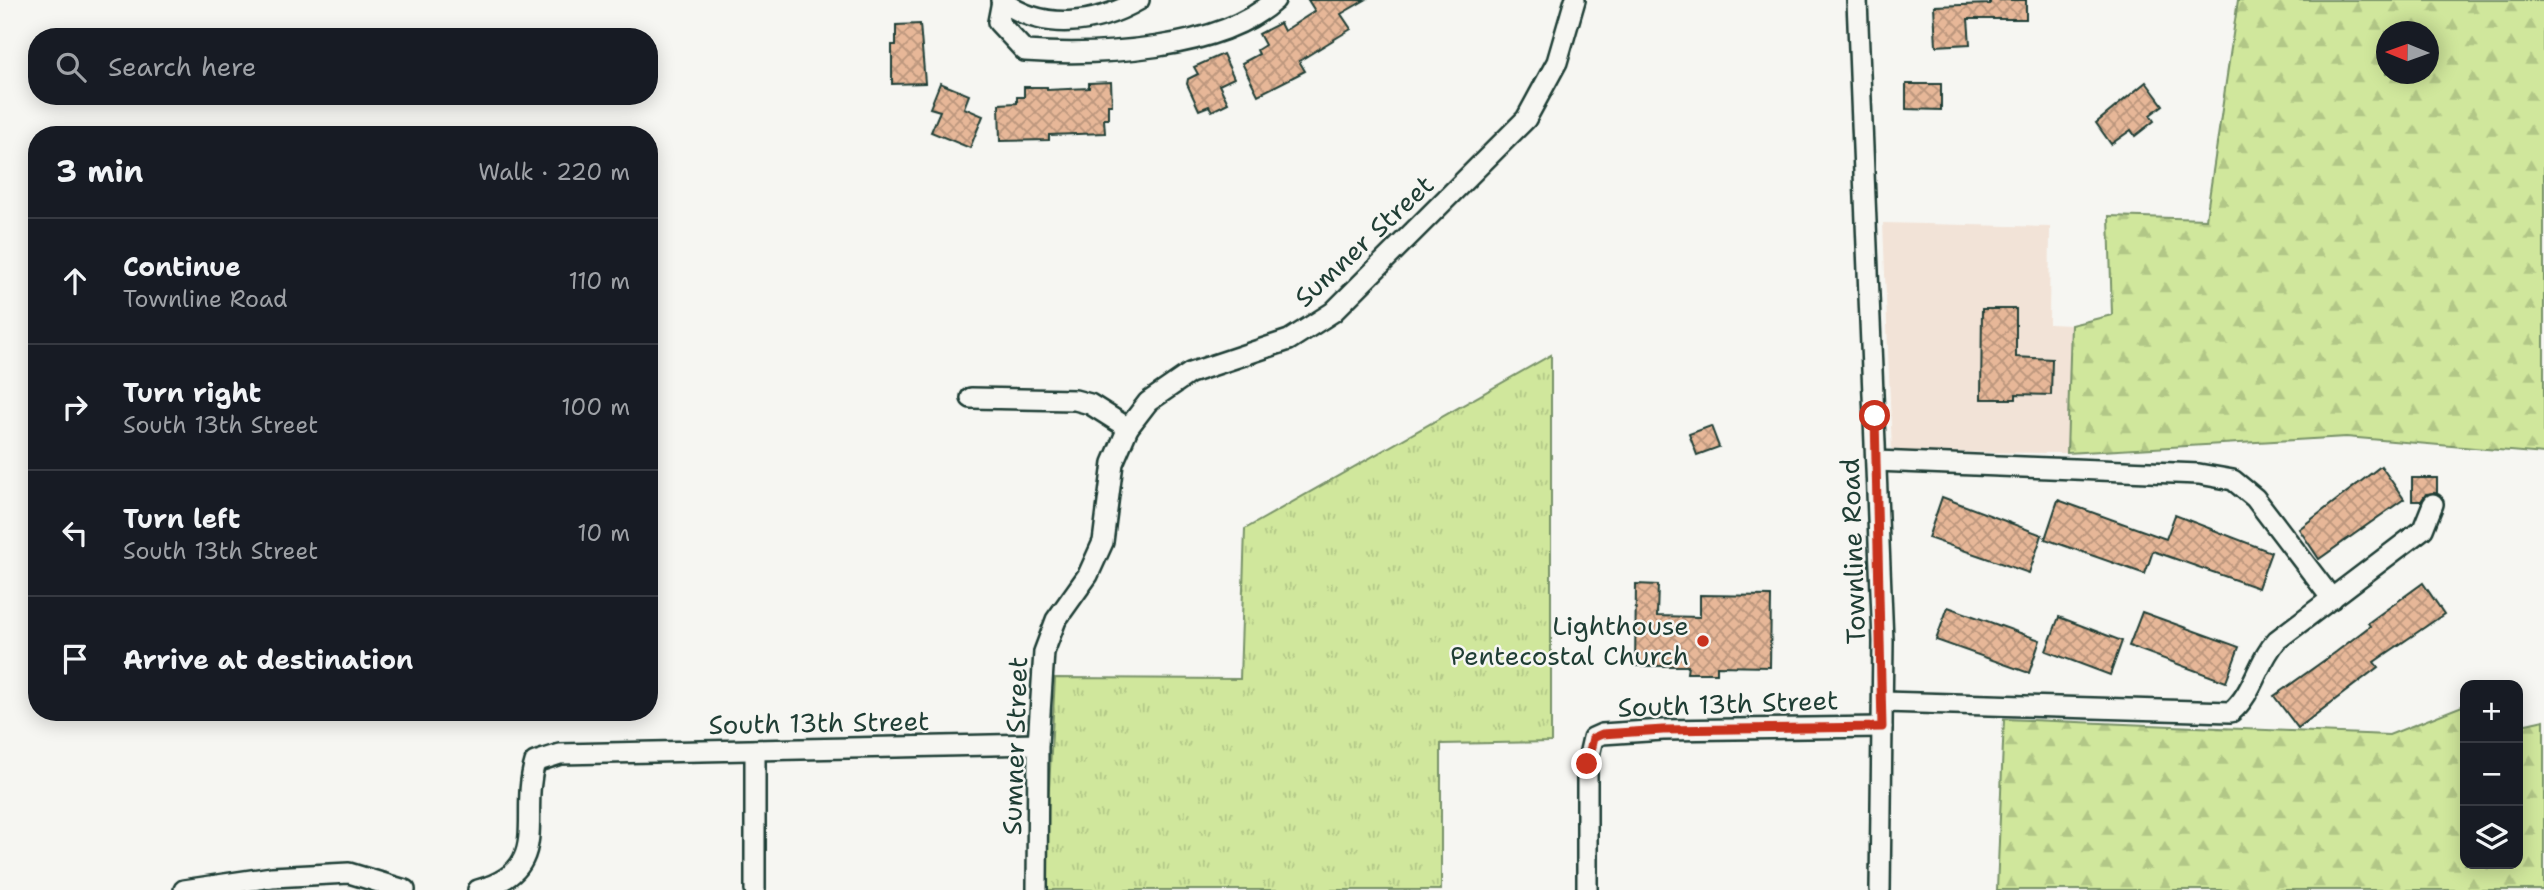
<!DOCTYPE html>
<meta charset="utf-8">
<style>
:root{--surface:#171b24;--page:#242831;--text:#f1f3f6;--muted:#9ea1a6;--line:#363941}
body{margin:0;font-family:"Shantell Sans",sans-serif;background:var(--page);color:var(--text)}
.controls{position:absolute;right:21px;bottom:21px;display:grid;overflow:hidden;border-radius:14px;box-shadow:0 4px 18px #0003}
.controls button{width:63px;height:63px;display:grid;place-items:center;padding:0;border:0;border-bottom:2px solid var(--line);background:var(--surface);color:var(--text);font:35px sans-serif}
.compass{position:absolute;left:2376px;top:21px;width:63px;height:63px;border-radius:50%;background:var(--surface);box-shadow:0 4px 18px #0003;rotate:271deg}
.stop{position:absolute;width:21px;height:21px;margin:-16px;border:5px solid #c8321e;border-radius:50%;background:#fff}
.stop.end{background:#c8321e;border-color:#fff;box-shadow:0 2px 7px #0008}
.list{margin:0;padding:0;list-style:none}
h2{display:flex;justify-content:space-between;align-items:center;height:91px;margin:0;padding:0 28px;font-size:30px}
h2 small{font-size:23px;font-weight:400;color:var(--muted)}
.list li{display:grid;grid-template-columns:46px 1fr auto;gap:21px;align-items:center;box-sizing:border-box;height:126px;padding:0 28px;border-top:2px solid var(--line)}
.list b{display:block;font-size:26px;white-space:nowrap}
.list p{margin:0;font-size:23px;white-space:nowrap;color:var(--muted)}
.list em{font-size:23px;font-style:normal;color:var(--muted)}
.icon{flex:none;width:38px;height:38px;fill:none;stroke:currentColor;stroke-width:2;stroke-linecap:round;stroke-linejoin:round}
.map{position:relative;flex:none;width:2544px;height:890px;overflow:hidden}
.search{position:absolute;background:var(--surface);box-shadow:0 4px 18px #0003;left:28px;top:28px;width:630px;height:77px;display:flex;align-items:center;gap:18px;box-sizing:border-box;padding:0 24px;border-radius:28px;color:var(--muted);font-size:26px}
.panel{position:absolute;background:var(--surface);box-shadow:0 4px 18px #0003;left:28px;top:126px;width:630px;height:595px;border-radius:28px}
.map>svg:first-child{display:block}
.built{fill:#f2e3d7}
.forest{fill:url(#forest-firs);stroke:#789268;stroke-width:2;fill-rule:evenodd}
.park{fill:url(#park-tufts);stroke:#789268;stroke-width:2}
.building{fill:url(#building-cross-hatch);stroke:#1f3d34;stroke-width:2}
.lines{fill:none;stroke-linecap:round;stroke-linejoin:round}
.minor-casing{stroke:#1f3d34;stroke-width:24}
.minor{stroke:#f6f6f2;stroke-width:19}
.route{stroke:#c8321e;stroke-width:9}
.poi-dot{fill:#c8321e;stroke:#f6f6f2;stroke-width:2.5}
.labels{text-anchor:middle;stroke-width:5;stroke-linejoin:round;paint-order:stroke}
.street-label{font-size:26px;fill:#1f3d34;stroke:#f6f6f2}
.poi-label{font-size:26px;fill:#1f3d34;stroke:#f6f6f2;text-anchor:end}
</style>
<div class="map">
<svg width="2544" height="890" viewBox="0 0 2544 890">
<defs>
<pattern id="forest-firs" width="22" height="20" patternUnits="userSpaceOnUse" patternTransform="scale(1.75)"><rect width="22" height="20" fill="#d0e79c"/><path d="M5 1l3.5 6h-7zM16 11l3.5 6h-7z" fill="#b2c787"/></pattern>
<pattern id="park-tufts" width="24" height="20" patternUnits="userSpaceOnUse" patternTransform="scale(1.75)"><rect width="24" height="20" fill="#d0e79c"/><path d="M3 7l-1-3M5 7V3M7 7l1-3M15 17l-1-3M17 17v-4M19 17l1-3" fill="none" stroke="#b2c787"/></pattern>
<pattern id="building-cross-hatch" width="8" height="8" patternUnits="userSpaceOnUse" patternTransform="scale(1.75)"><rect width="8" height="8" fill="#e7b798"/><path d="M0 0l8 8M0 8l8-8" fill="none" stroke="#bb967d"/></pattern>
</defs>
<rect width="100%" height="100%" fill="#f6f6f2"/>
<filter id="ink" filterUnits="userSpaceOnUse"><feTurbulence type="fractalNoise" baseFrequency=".0143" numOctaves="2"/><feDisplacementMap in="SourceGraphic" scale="14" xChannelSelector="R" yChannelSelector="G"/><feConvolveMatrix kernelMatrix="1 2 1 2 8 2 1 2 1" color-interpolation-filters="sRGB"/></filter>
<g filter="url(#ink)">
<!-- built -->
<path class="built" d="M1883 223 2050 227 2049 324 2071 325 2067 453 1892 452Z"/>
<!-- forest -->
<g class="forest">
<path d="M2238 0H2544V454L2346 437 2067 453 2071 325 2112 315 2109 216 2206 219ZM2386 32H2428V74H2386Z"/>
<path d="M2462 706 2465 707V864H2518V722L2526 724 2544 720V890H1997L2004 719 2389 735Z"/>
</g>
<!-- park -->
<path class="park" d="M1551 355V742L1441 744V890H1047L1048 806 1055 678 1240 679 1245 529Z"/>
<!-- building -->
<g class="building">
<path d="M1308 0H1365L1341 14 1351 29 1299 61 1305 71 1258 95 1242 63 1259 54 1257 50 1265 45 1259 34 1280 23 1284 31 1315 11Z"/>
<path d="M1990 0H2026V19H1968L1970 44 1936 46 1934 6 1990 4Z"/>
<path d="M920 24 925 83 892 84V45H896V25Z"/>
<path d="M1223 54 1234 78 1219 85 1228 103 1212 111 1209 106 1199 110 1187 84 1188 79 1198 74 1194 67Z"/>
<path d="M1111 82 1112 105H1108V119H1104L1105 133 1049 135V140L1000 141 999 104 1017 103V97H1024V87H1047V90L1089 88V83Z"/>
<path d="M2146 82 2163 105 2150 115 2154 121 2135 136 2131 130 2111 144 2096 123Z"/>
<path d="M940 83 969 95 964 108 983 116 970 148 931 132 940 111 930 108Z"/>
<path d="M1906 84H1941V110L1906 109Z"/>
<path d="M1982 309H2016V357L2052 359 2051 395 2016 394V399H1981Z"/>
<path d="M1711 426 1719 447 1697 455 1689 434Z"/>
<path d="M2381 466 2404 499 2319 559 2299 529Z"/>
<path d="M2412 478H2437V493L2426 494 2421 501H2412Z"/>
<path d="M1942 497 2042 535 2029 573 1928 538Z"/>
<path d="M2058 500 2166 539 2175 515 2271 552 2258 588 2153 551 2145 574 2045 539Z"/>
<path d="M2423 583 2444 614 2374 662 2378 667 2298 728 2274 696 2336 652 2370 626 2368 623Z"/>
<path d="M1636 584 1658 585 1657 616 1700 617V595L1771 596 1770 667 1717 666V673H1687L1688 666H1635Z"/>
<path d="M1948 607 2040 640 2029 673 1936 640Z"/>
<path d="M2142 612 2239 647 2226 682 2129 646Z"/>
<path d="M2059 617 2122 641 2110 675 2046 651Z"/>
</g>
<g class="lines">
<defs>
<g id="minor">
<path d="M1001 0C1042 32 1096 25 1139 0"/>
<path d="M1857 0 1883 641 1880 890"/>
<path d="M1002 1 998 22 1025 51C1096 56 1220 51 1275 0"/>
<path d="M971 398 1075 400 1090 404 1128 428"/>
<path d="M1876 461 2199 474 2233 480 2255 498 2332 599"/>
<path d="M1883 702 2231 712C2254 693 2257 662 2277 640L2423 529 2433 504"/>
<path d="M184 890 272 877 349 873 405 890"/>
<path d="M478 890C554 869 518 818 535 762L560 754 1038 744"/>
<path d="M755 890V750"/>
<path d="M1037 890 1038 744 1044 652 1056 620 1088 575 1103 542 1113 463 1128 428 1148 402 1190 373 1289 340 1333 312 1526 119 1557 62 1575 0"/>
<path d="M1587 890V764L1593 738 1602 734 1663 730 1882 727"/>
</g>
</defs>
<!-- minor casing -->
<use href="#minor" class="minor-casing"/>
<!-- minor -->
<use href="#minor" class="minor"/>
</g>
</g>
<g class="lines" filter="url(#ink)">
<!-- route -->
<path class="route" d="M1587 764 1593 738 1602 734 1663 730 1882 727 1875 416"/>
</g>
<!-- markers -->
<circle class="poi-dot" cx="1703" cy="641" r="7"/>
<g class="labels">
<!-- street labels -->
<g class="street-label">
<text transform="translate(1364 241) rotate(-43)" y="9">Sumner Street</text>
<text transform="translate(1853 551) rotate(-92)" y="9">Townline Road</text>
<text transform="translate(1728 704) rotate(-2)" y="9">South 13th Street</text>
<text transform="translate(819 723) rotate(-1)" y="9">South 13th Street</text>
<text transform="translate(1015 746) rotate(-88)" y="9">Sumner Street</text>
</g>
<!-- poi labels -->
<g class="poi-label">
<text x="1689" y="635">Lighthouse<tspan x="1689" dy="30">Pentecostal Church</tspan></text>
</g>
</g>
</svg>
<div class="controls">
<button>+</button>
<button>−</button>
<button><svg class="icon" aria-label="layers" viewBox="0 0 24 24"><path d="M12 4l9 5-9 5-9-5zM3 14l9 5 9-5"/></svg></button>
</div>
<svg class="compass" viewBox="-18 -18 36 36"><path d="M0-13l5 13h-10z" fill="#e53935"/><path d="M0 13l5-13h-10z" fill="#9ea1a6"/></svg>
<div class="stop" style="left:1875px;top:416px"></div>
<div class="stop end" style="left:1587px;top:764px"></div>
<div class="search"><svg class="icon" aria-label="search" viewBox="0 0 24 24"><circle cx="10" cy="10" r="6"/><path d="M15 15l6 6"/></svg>Search here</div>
<section class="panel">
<h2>3 min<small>Walk · 220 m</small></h2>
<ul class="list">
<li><svg class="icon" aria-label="ahead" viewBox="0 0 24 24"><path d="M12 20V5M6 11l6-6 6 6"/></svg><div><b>Continue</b><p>Townline Road</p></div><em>110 m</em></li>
<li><svg class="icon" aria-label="right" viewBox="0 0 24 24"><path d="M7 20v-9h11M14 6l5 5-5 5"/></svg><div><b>Turn right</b><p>South 13th Street</p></div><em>100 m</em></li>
<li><svg class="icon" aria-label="left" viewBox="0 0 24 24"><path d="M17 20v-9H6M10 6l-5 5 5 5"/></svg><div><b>Turn left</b><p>South 13th Street</p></div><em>10 m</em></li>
<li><svg class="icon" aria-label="arrive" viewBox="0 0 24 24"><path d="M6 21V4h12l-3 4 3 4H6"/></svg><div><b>Arrive at destination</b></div></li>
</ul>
</section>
</div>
